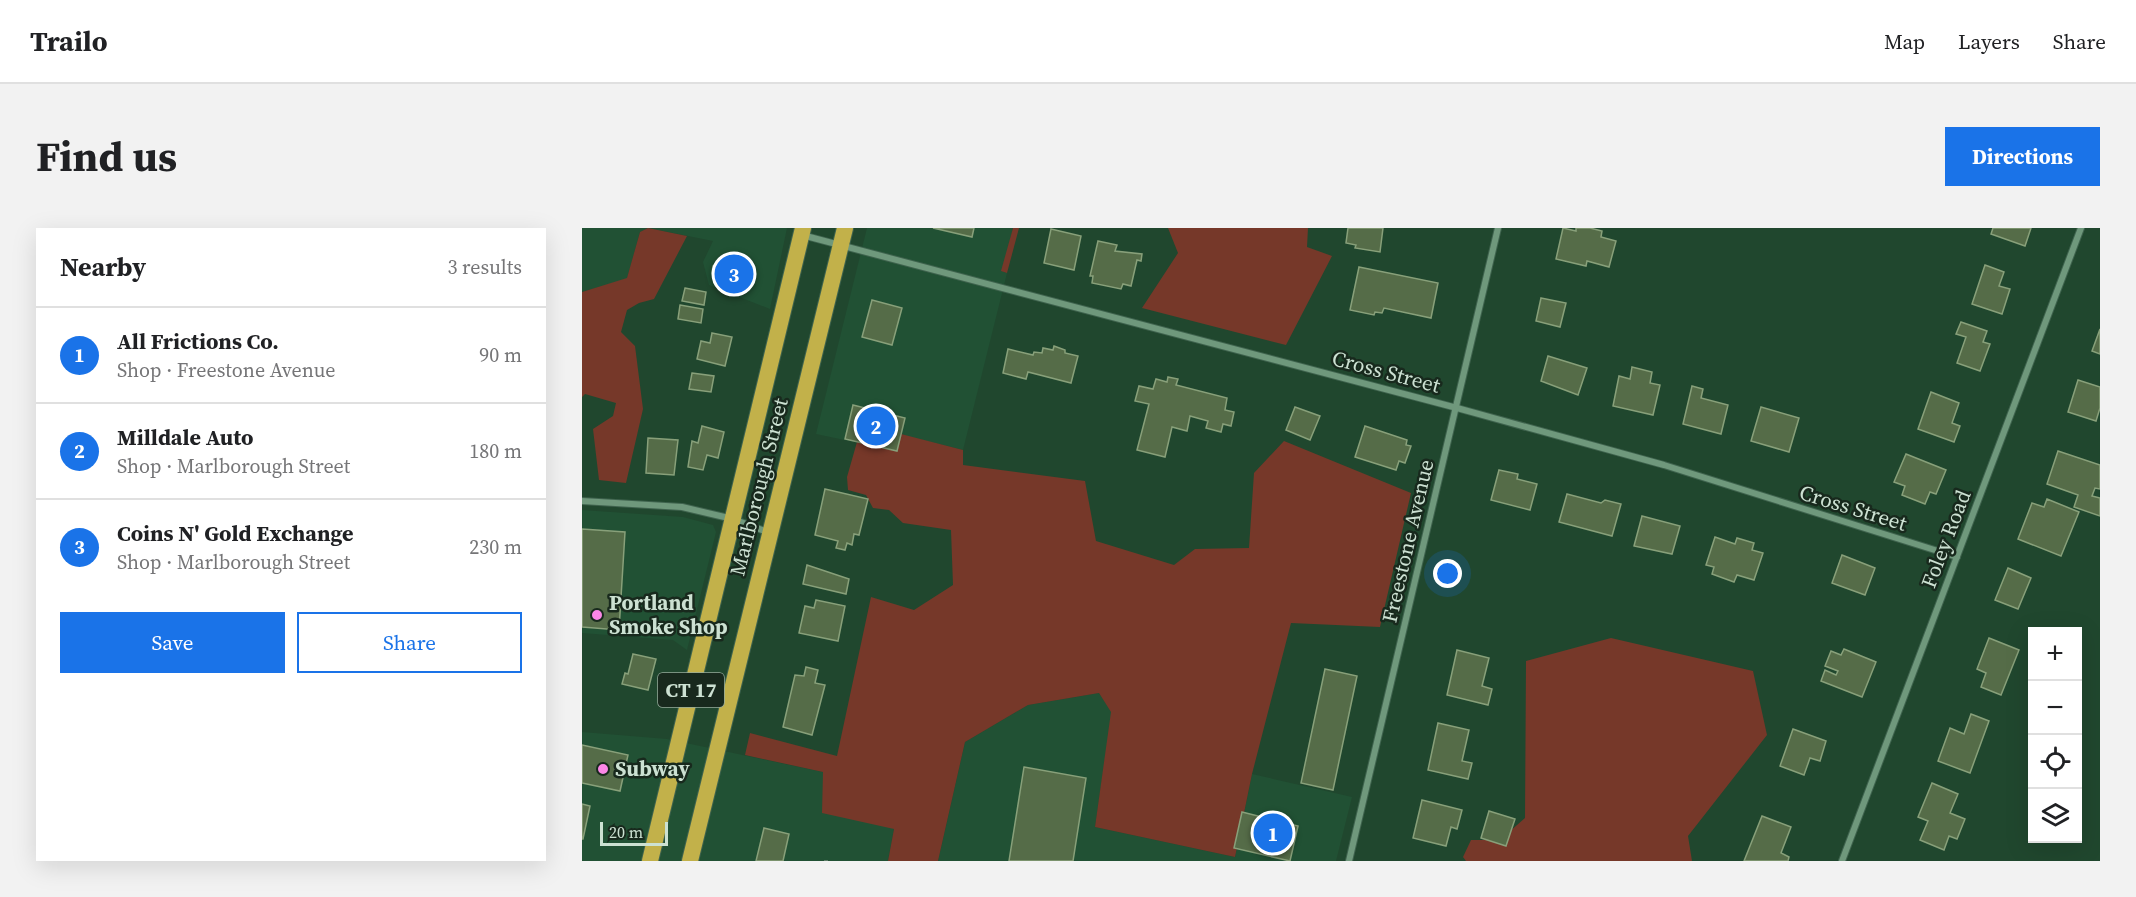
<!DOCTYPE html>
<meta charset="utf-8">
<style>
:root{--surface:#fff;--page:#f2f2f2;--text:#202124;--muted:#757577;--line:#e0e0e0;--accent:#1a73e8}
body{margin:0;font-family:"Source Serif 4",serif;background:var(--page);color:var(--text)}
.controls{position:absolute;right:18px;bottom:18px;display:grid;overflow:hidden;border-radius:0px;box-shadow:0 6px 24px #0002}
.controls button{width:54px;height:54px;display:grid;place-items:center;padding:0;border:0;border-bottom:2px solid var(--line);background:var(--surface);color:var(--text);font:30px sans-serif}
.scale{position:absolute;left:18px;bottom:15px;width:68px;box-sizing:border-box;padding-left:6px;border:3px solid #cce1d2;border-top:0;font-size:16px;line-height:21px;white-space:nowrap;color:#cce1d2;-webkit-text-stroke:4px #18291d;paint-order:stroke}
.you{position:absolute;left:866px;top:346px;width:21px;height:21px;margin:-15px;border:4px solid #fff;border-radius:50%;background:#1a73e8;box-shadow:0 0 0 9px #1a73e833}
.badge{display:grid;place-items:center;width:39px;height:39px;border-radius:50%;background:var(--accent);color:#fff;font-size:20px;font-weight:700}
.pin{position:absolute;translate:-50% -50%;border:3px solid #fff;box-shadow:0 2px 6px #0006}
.list{margin:0;padding:0;list-style:none}
h2{display:flex;justify-content:space-between;align-items:center;height:78px;margin:0;padding:0 24px;font-size:26px}
h2 small{font-size:20px;font-weight:400;color:var(--muted)}
.list li{display:grid;grid-template-columns:39px 1fr auto;gap:18px;align-items:center;box-sizing:border-box;height:96px;padding:0 24px;border-top:2px solid var(--line)}
.list b{display:block;font-size:22px;white-space:nowrap}
.list p{margin:0;font-size:20px;white-space:nowrap;color:var(--muted)}
.list em{font-size:20px;font-style:normal;color:var(--muted)}
.actions{display:flex;gap:12px;padding:18px 24px}
.actions a{flex:1;padding:14px 0;border:2px solid var(--accent);border-radius:0px;text-align:center;font-size:21px;color:var(--accent)}
.actions .main{background:var(--accent);color:#fff}
.icon{flex:none;width:33px;height:33px;fill:none;stroke:currentColor;stroke-width:2;stroke-linecap:round;stroke-linejoin:round}
.map{position:relative;flex:none;width:1518px;height:633px;overflow:hidden;border-radius:0px}
header{display:flex;align-items:center;gap:36px;box-sizing:border-box;height:84px;padding:0 30px;background:var(--surface);border-bottom:2px solid var(--line)}
header strong{font-size:28px}
nav{display:flex;gap:33px;margin-inline-start:auto;font-size:21px}
.intro{display:flex;align-items:center;justify-content:space-between;box-sizing:border-box;height:144px;padding:0 36px}
h1{margin:0;font-size:42px}
.button{padding:15px 27px;border-radius:0px;background:var(--accent);color:#fff;font-size:21px;font-weight:700}
main{display:flex;gap:36px;padding:0 36px}
aside{flex:1;background:var(--surface);border-radius:0px;box-shadow:0 6px 24px #0002}
.map>svg:first-child{display:block}
.built{fill:#215134}
.green{fill:#763829}
.building{fill:#556c48;stroke:#88a07a;stroke-width:1.5}
.lines{fill:none;stroke-linecap:round;stroke-linejoin:round}
.minor-casing{stroke:#3f634e;stroke-width:8}
.trunk-casing{stroke:#3f634e;stroke-width:18}
.path{stroke:#5c7c67;stroke-width:4;stroke-dasharray:4.5 4.5;stroke-linecap:butt}
.minor{stroke:#6f987c;stroke-width:6}
.trunk{stroke:#c2b14a;stroke-width:16}
.poi-dot{fill:#fb87e6;stroke:#18291d;stroke-width:2}
.labels{text-anchor:middle;stroke-width:5;stroke-linejoin:round;paint-order:stroke}
.shield{fill:#18291d;stroke:#96aa9c;stroke-width:1.5}
.shield-label{font-size:20px;font-weight:bold;fill:#cce1d2}
.street-label{font-size:21px;fill:#cce1d2;stroke:#18291d}
.poi-label{font-size:21px;font-weight:bold;fill:#cce1d2;stroke:#18291d;text-anchor:start}
</style>
<header>
<strong>Trailo</strong>
<nav><a>Map</a><a>Layers</a><a>Share</a></nav>
</header>
<div class="intro"><h1>Find us</h1><a class="button">Directions</a></div>
<main>
<aside>
<h2>Nearby<small>3 results</small></h2>
<ul class="list">
<li><span class="badge">1</span><div><b>All Frictions Co.</b><p>Shop · Freestone Avenue</p></div><em>90 m</em></li>
<li><span class="badge">2</span><div><b>Milldale Auto</b><p>Shop · Marlborough Street</p></div><em>180 m</em></li>
<li><span class="badge">3</span><div><b>Coins N' Gold Exchange</b><p>Shop · Marlborough Street</p></div><em>230 m</em></li>
</ul>
<div class="actions"><a class="main">Save</a><a>Share</a></div>
</aside>
<div class="map">
<svg width="1518" height="633" viewBox="0 0 1518 633">
<rect width="100%" height="100%" fill="#20472e"/>
<!-- built -->
<g class="built">
<path d="M0 0H205L188 81 127 57 121 34 131 13 66 0 58 4 45 51 0 64Z"/>
<path d="M285 0H431L420 43 425 45 381 222 320 207 315 223 234 206Z"/>
<path d="M0 282 101 289 131 297 134 304 105 422 91 412 0 405Z"/>
<path d="M517 465 530 484 513 599 653 629 670 546 770 569 754 633H356L383 514 446 477Z"/>
<path d="M0 504 85 511 241 544 312 601 306 633H0Z"/>
</g>
<!-- green -->
<g class="green">
<path d="M66 0 105 8 72 71 57 75 45 82 39 104 53 118 61 181 44 255 17 252 11 201 31 188 34 175 3 166 0 169V64L45 50 58 4Z"/>
<path d="M431 0H437L425 45 419 43Z"/>
<path d="M586 0H726L725 19 750 28 704 117 560 80 596 25Z"/>
<path d="M319 206 381 222V237L503 253 514 313 592 337 613 321 667 320 672 245 702 213 829 265 798 399 709 395 670 546 653 629 513 599 529 484 517 465 446 477 383 514 356 633H306L312 601 240 585 241 544 163 527 168 505 255 528 289 369 332 382 371 357 369 302 321 295 307 282 291 280 284 267 266 262 265 249 275 214 315 223Z"/>
<path d="M1029 410 1171 443 1185 507 1106 608 1110 633H884L881 629 889 612H918L943 590 944 433Z"/>
</g>
<!-- building -->
<g class="building">
<path d="M351 0H392L390 9Z"/>
<path d="M766 0H801L798 24 773 20 774 17 764 15Z"/>
<path d="M981 0 994 3V0H1008L1020 3 1019 9 1034 13 1027 39 1005 33 1004 38 974 31Z"/>
<path d="M1411 0H1449L1443 18 1409 6Z"/>
<path d="M469 1 499 8 492 42 462 35Z"/>
<path d="M516 13 535 17 533 23 560 26 559 33 555 32 549 58 541 56 539 61 510 55 511 48H508Z"/>
<path d="M139 30 173 39 169 59 162 58 161 62 135 56 136 46 130 45 131 38 137 39Z"/>
<path d="M1403 37 1422 44 1417 58 1428 61 1420 86 1390 76Z"/>
<path d="M777 39 856 55 849 90 802 80 800 85 793 84 792 87 768 82Z"/>
<path d="M103 60 124 64 122 77 100 73Z"/>
<path d="M959 70 984 75 978 99 954 93Z"/>
<path d="M290 72 320 80 310 117 280 109Z"/>
<path d="M98 77 121 81 119 95 96 91Z"/>
<path d="M1379 94 1405 103 1401 114 1408 116 1398 143 1375 135 1384 109 1374 106Z"/>
<path d="M1518 101V126L1510 123Z"/>
<path d="M130 105 150 109 143 138 115 131 119 113 128 115Z"/>
<path d="M472 118 483 122V125L496 128 489 155 446 144 444 151 421 145 426 121 451 127 452 124 460 125 461 120 471 122Z"/>
<path d="M966 128 1005 140 996 167 959 153Z"/>
<path d="M1050 139 1070 144 1068 155 1078 157 1071 187 1031 178 1037 148 1048 151Z"/>
<path d="M110 145 132 148 129 164 107 161Z"/>
<path d="M586 149 596 151 594 157 645 170 643 182 652 184 649 198 641 196 639 204 624 200 626 193 608 188 605 203 590 199 583 229 555 222 567 176 553 173 557 158 571 161 574 151 585 154Z"/>
<path d="M1496 152 1518 159V180L1514 193 1486 184Z"/>
<path d="M1110 158 1121 161 1119 170 1146 177 1139 206 1101 196Z"/>
<path d="M1349 164 1377 175 1370 195 1378 198 1372 214 1336 201Z"/>
<path d="M271 177 323 190 315 223 263 211Z"/>
<path d="M713 179 738 188 728 212 704 202Z"/>
<path d="M1179 179 1217 190 1207 224 1169 213Z"/>
<path d="M120 198 142 204 136 230 125 227 121 242 106 239 110 213 116 215Z"/>
<path d="M783 198 825 212 824 217 829 218 823 235 817 233 814 242 773 229Z"/>
<path d="M66 210 96 212 92 247 64 245Z"/>
<path d="M1476 223 1518 237V261L1513 260 1510 268 1518 270V288L1492 279 1496 267 1465 256Z"/>
<path d="M1324 226 1364 242 1354 266 1348 264 1343 276 1320 267 1323 258 1312 254Z"/>
<path d="M917 242 936 246 935 251 955 256 948 282 909 272Z"/>
<path d="M243 261 286 271 277 307 272 306 270 317 265 315 263 322 254 320 256 313 233 307Z"/>
<path d="M985 266 1019 275 1023 272 1039 276 1030 308 977 294Z"/>
<path d="M1465 271 1497 284 1479 328 1436 311 1450 275 1462 279Z"/>
<path d="M1060 288 1098 298 1090 326 1052 318Z"/>
<path d="M0 301 43 304 37 402 0 399Z"/>
<path d="M1133 309 1153 316 1155 310 1172 315 1170 322 1181 325 1172 352 1155 347 1152 354 1130 346 1132 339 1124 337Z"/>
<path d="M1260 327 1293 340 1283 367 1250 355Z"/>
<path d="M225 337 267 351 264 366 221 356Z"/>
<path d="M1426 340 1449 350 1436 381 1413 372Z"/>
<path d="M234 372 263 378 256 413 217 405 223 378 232 380Z"/>
<path d="M1407 410 1437 422 1419 467 1399 459 1404 445 1395 441Z"/>
<path d="M1262 421 1294 434 1280 469 1239 453 1243 442 1254 447 1256 443 1243 438 1249 423 1259 427Z"/>
<path d="M875 422 907 430 900 458 910 461 906 477 865 467Z"/>
<path d="M51 426 74 431 66 462 40 456 43 445 46 446Z"/>
<path d="M224 439 236 442 233 455 243 457 230 507 201 499 213 447 222 448Z"/>
<path d="M743 441 775 448 751 562 719 555Z"/>
<path d="M1389 486 1407 493 1388 545 1356 533 1368 500 1382 506Z"/>
<path d="M856 495 887 502 880 533 890 535 886 551 846 542Z"/>
<path d="M1211 501 1244 513 1238 533 1228 530 1222 547 1198 538Z"/>
<path d="M0 517 46 527 38 563 0 555Z"/>
<path d="M442 539 504 550 491 633H427Z"/>
<path d="M1350 555 1376 566 1368 585 1383 591 1375 611 1367 608 1362 622 1338 612 1346 593 1336 589Z"/>
<path d="M840 572 880 582 875 601 869 599 864 618 831 610Z"/>
<path d="M0 576 8 578 1 611H0Z"/>
<path d="M907 583 933 591 924 618 899 610Z"/>
<path d="M660 584 716 598 708 633 652 620Z"/>
<path d="M1180 588 1209 599 1199 625 1207 629 1206 633H1162Z"/>
<path d="M182 600 207 606 201 633H174Z"/>
</g>
<g class="lines">
<defs>
<g id="minor">
<path d="M220 7 875 180 1082 237 1375 329"/>
<path d="M0 273 100 279 151 291 188 305"/>
<path d="M767 633 916 0"/>
<path d="M1260 633 1499 0"/>
</g>
<g id="trunk">
<path d="M68 633 221 0"/>
<path d="M108 633 263 0"/>
</g>
</defs>
<!-- minor casing -->
<use href="#minor" class="minor-casing"/>
<!-- trunk casing -->
<use href="#trunk" class="trunk-casing"/>
<!-- path -->
<path class="path" d="M244 633V632"/>
<!-- minor -->
<use href="#minor" class="minor"/>
<!-- trunk -->
<use href="#trunk" class="trunk"/>
</g>
<!-- markers -->
<g class="poi-dot">
<circle cx="15" cy="387" r="6"/>
<circle cx="21" cy="541" r="6"/>
</g>
<g class="labels">
<!-- shield labels -->
<rect class="shield" x="76" y="445" width="66" height="34" rx="4.5"/>
<g class="shield-label">
<text x="109" y="469">CT 17</text>
</g>
<!-- street labels -->
<g class="street-label">
<text transform="translate(804 144) rotate(15)" y="7">Cross Street</text>
<text transform="translate(177 259) rotate(-76)" y="7">Marlborough Street</text>
<text transform="translate(1271 280) rotate(17)" y="7">Cross Street</text>
<text transform="translate(1364 311) rotate(-69)" y="7">Foley Road</text>
<text transform="translate(826 313) rotate(-77)" y="7">Freestone Avenue</text>
</g>
<!-- poi labels -->
<g class="poi-label">
<text x="27" y="382">Portland<tspan x="27" dy="24">Smoke Shop</tspan></text>
<text x="33" y="548">Subway</text>
</g>
</g>
</svg>
<div class="controls">
<button>+</button>
<button>−</button>
<button><svg class="icon" aria-label="locate" viewBox="0 0 24 24"><circle cx="12" cy="12" r="6"/><path d="M12 2v4M12 18v4M2 12h4M18 12h4"/></svg></button>
<button><svg class="icon" aria-label="layers" viewBox="0 0 24 24"><path d="M12 4l9 5-9 5-9-5zM3 14l9 5 9-5"/></svg></button>
</div>
<div class="scale">20 m</div>
<div class="you"></div>
<div class="pin badge" style="left:691px;top:605px">1</div>
<div class="pin badge" style="left:294px;top:198px">2</div>
<div class="pin badge" style="left:152px;top:46px">3</div>
</div>
</main>
